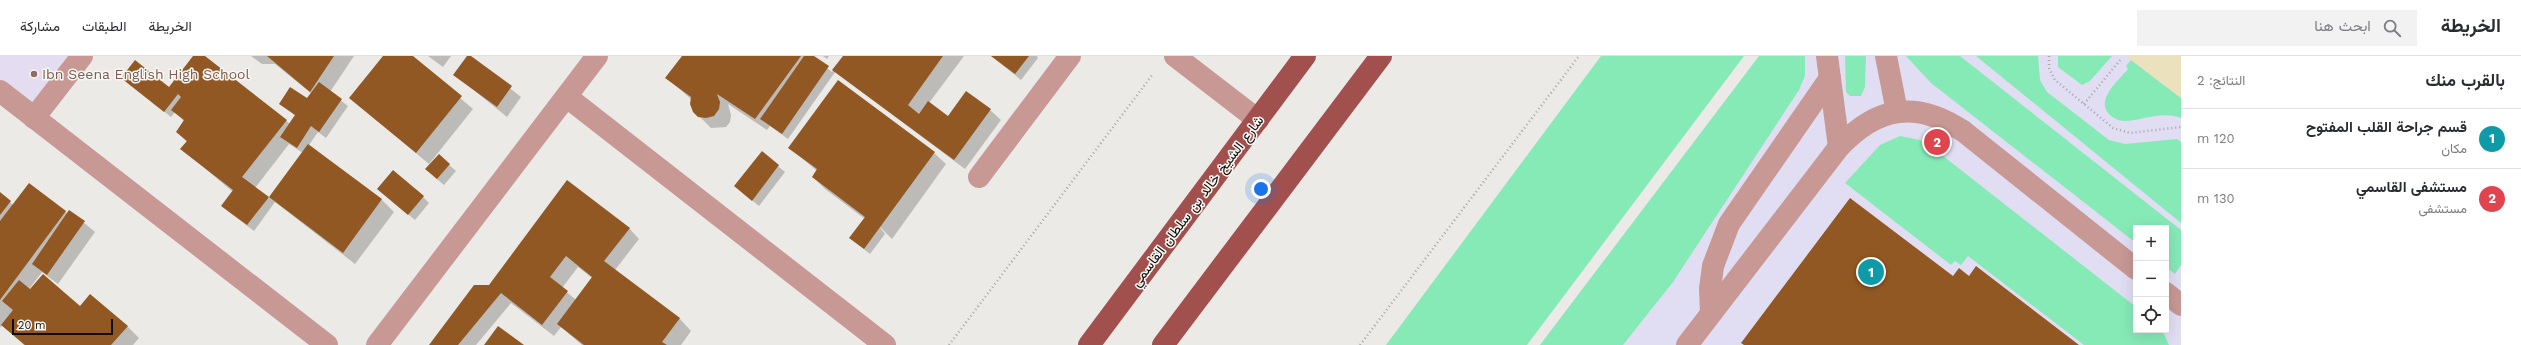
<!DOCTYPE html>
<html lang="ar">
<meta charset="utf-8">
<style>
:root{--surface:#fff;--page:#f2f2f3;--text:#2b2b33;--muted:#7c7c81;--line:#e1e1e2;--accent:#7562dd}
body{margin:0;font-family:"Work Sans",Vazirmatn,sans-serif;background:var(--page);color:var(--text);direction:rtl}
.controls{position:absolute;right:12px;bottom:12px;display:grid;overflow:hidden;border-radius:0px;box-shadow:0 4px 16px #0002}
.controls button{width:36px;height:36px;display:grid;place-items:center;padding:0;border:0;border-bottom:1px solid var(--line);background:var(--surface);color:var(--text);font:20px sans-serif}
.scale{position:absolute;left:12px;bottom:10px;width:101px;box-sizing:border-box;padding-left:4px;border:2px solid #0f0e0d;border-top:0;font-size:11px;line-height:14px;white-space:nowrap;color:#0f0e0d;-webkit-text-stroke:3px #faf7f3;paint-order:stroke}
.you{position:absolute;left:1261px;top:133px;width:14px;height:14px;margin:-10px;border:3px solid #fff;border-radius:50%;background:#1a73e8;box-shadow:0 0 0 6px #1a73e833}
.badge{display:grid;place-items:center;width:26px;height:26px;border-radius:50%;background:var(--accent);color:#fff;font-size:13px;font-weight:700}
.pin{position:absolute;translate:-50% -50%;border:2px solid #fff;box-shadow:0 1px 4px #0006}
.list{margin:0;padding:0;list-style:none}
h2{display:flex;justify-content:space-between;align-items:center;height:52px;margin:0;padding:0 16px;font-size:17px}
h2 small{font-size:13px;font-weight:400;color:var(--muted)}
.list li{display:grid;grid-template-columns:26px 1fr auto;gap:12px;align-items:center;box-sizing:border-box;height:60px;padding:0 16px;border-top:1px solid var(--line)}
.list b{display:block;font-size:15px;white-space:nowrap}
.list p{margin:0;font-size:13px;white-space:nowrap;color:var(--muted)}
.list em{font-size:13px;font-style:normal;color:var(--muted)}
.icon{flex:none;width:22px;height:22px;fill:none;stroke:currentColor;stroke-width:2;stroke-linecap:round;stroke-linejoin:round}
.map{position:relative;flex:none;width:2181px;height:289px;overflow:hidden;direction:ltr}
header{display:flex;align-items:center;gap:24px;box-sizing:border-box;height:56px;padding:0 20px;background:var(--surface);border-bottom:1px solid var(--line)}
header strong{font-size:19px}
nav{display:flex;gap:22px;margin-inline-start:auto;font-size:14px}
.search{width:280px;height:36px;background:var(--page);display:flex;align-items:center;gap:10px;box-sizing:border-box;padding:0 14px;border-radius:0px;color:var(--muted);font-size:15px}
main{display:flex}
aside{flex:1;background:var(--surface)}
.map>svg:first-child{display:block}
.education{fill:#e4dcf1}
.medical{fill:#e1ddf3;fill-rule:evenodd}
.green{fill:#86eab7}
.sand{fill:#ebe1bc}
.shadow{fill:#0003;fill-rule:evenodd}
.building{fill:#925823}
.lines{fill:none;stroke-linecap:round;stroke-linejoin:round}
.path{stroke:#a7a6a3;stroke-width:2.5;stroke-dasharray:1 3;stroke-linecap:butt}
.minor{stroke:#c79894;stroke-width:22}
.major{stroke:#a1504d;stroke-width:22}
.education-dot{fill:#8d6e63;stroke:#faf7f3;stroke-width:1.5}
.labels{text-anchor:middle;stroke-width:3;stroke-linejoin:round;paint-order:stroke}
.education-label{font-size:14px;fill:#785e54;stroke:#faf7f3;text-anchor:start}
.street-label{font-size:14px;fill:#0f0e0d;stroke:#faf7f3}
</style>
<header>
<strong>الخريطة</strong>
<div class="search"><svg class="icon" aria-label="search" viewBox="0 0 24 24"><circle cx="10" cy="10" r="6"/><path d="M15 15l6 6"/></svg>ابحث هنا</div>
<nav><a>الخريطة</a><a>الطبقات</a><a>مشاركة</a></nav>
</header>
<main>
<aside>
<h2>بالقرب منك<small>النتائج: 2</small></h2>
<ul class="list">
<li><span class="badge" style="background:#0f9aa8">1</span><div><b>قسم جراحة القلب المفتوح</b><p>مكان</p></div><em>120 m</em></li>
<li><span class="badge" style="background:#e0444e">2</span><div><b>مستشفى القاسمي</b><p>مستشفى</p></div><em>130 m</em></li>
</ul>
</aside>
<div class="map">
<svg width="2181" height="289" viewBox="0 0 2181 289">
<rect width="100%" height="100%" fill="#eceae6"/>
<!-- education -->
<path class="education" d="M0 0H82L34 62 0 35Z"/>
<!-- medical -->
<path class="medical" d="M1759 0H2181V289H1540ZM2136 172H2166V274H2136Z"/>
<!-- green -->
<g class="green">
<path d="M1601 0H1744L1527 289H1386Z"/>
<path d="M1759 0H1805V20L1799 34 1673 226 1623 289H1540Z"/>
<path d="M1845 0H1866L1865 31 1861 40H1850L1846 36Z"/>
<path d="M1906 0H1960L2181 174V209L2175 218 2166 211V172H2136V187L1931 27Z"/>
<path d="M1976 0H2038L2040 24 2047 36 2109 84 2125 88 2177 83 2181 86V167Z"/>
<path d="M2058 0H2112L2090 25 2082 29 2058 11Z"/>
<path d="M2131 4 2181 42V62C2161 55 2145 64 2126 65 2120 65 2115 63 2111 60 2093 45 2119 24 2128 13L2126 10Z"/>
<path d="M1900 80 1920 84 1929 89 2136 251V274H2162L2169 289H2084L1968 200 1961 209 1955 205 1951 209 1845 127 1880 89Z"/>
</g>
<!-- sand -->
<path class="sand" d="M2126 0H2181V42L2131 4Z"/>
<!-- shadow -->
<g class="shadow">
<path d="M195 0H204L290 68 296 60 280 47 307 44 312 38 275 8H262L251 0H354L330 36 348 50 326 82 318 76 309 89 382 144 394 156 355 208 275 146 254 175 229 156 223 150 233 136 182 93 187 86 177 76 185 66 175 56 171 61 122 22 170 33ZM289 88 303 97 269 142 255 132Z"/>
<path d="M384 0H411L473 53 429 108 350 42Z"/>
<path d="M428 0H451L443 11Z"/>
<path d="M469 0 521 41 507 61 455 19Z"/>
<path d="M683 0H812L832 16 844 0H964L929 47 948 62 990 54 1001 64 965 113 835 16 788 83 770 70 767 74 728 48 731 59 730 66 726 71 711 72 694 55 692 44 667 22Z"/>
<path d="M823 0H829L827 3Z"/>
<path d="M991 0H1037L1038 2 1021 24Z"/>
<path d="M790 92 934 97 946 108 892 183 878 169 885 178 870 198 850 182 865 163 825 133 813 121 817 115Z"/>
<path d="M762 97 785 116 759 150 742 136Z"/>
<path d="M439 100 456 115 444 129 433 120Z"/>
<path d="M29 128 68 158 70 155 95 176 58 228 42 216 29 233 127 270 139 282 133 289H24L2 269 0 272V137L13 149Z"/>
<path d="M385 139 423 141 429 147 415 164Z"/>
<path d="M629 172 639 183 615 214 680 263 691 275 681 289H582L561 271 554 280 511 247 476 289H430L489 230ZM578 211 592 222 576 244 562 232Z"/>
</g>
<!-- building -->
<g class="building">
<path d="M193 0H205L287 64 242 121 269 141 247 169 221 150 233 134 180 93 187 85 176 76 184 64 171 54 181 41 178 38 164 56 121 22 135 4 169 31Z"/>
<path d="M267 0H334L310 36Z"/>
<path d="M383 0H413L462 40 416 97 349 42Z"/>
<path d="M467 0H471L512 30 497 51 453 19Z"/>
<path d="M682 0H801L755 63 717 38 720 46 719 53 714 60 706 62 698 61 693 56 690 48 691 41 665 22Z"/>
<path d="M804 0H814L829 10 782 78 760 63Z"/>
<path d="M843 0H943L908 49 919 58 928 45 948 60 966 35 991 53 954 104 832 14Z"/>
<path d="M991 0H1029L1015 18Z"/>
<path d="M838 24 935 96 864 193 849 182 865 161 812 121 817 113 788 92Z"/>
<path d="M319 26 342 43 319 76 311 70 297 92 280 81 295 59 279 48 290 31 307 42Z"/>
<path d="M308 88 382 143 343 197 269 141Z"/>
<path d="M762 95 779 109 752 145 734 130Z"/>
<path d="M439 98 450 108 437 123 425 113Z"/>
<path d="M393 114 424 140 408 159 377 133Z"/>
<path d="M567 124 630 172 604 205 680 262 662 286 667 289H584L557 268 592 221 566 200 550 221 568 235 542 269 501 237 458 289H429L474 229H489Z"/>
<path d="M29 127 66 155 0 244V165Z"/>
<path d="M0 136 11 145 0 159Z"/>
<path d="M1850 142 1953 220 1959 212 1969 220 1976 210 2079 289H1744L1741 287Z"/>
<path d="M69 154 85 165 47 219 32 208Z"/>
<path d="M43 218 80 250 90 238 128 270 111 289H25L1 269 13 254 2 245 19 224 30 233Z"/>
<path d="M498 270 524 289H484Z"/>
</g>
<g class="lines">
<!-- path -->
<g class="path">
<path d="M2049 0V12L2055 24 2113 72 2130 77 2181 71"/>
<path d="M2084 48 2121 3"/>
<path d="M949 289 1153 18"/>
<path d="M1360 289 1579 0"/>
</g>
<!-- minor -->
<g class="minor">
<path d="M1175 0 1258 64"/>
<path d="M1827 0 1839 91"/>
<path d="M1886 0 1897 56"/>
<path d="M0 35 327 289"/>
<path d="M567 41 885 289"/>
<path d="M34 62 82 0"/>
<path d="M979 121 1070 0"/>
<path d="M2166 237 2181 249"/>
<path d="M1711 256 1710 233 1713 210 1729 168 1830 22"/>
<path d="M377 289 597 0"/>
<path d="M1687 289 1839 91C1878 50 1916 44 1963 75L2136 213"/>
</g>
<!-- major -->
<g class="major">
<path d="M1089 289 1305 0"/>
<path d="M1163 289 1381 0"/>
</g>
</g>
<!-- markers -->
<circle class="education-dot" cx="34" cy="18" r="4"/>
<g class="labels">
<!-- education labels -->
<g class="education-label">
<text x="42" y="23">Ibn Seena English High School</text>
</g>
<!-- street labels -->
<g class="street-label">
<text transform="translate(1197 145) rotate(-53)" y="5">شارع الشيخ خالد بن سلطان القاسمي</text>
</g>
</g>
</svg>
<div class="controls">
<button>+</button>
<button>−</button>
<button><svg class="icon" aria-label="locate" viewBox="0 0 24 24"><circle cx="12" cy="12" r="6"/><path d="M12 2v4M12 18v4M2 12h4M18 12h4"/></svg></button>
</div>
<div class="scale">20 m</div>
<div class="you"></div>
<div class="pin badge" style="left:1871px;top:216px;background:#0f9aa8">1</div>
<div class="pin badge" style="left:1937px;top:86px;background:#e0444e">2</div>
</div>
</main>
